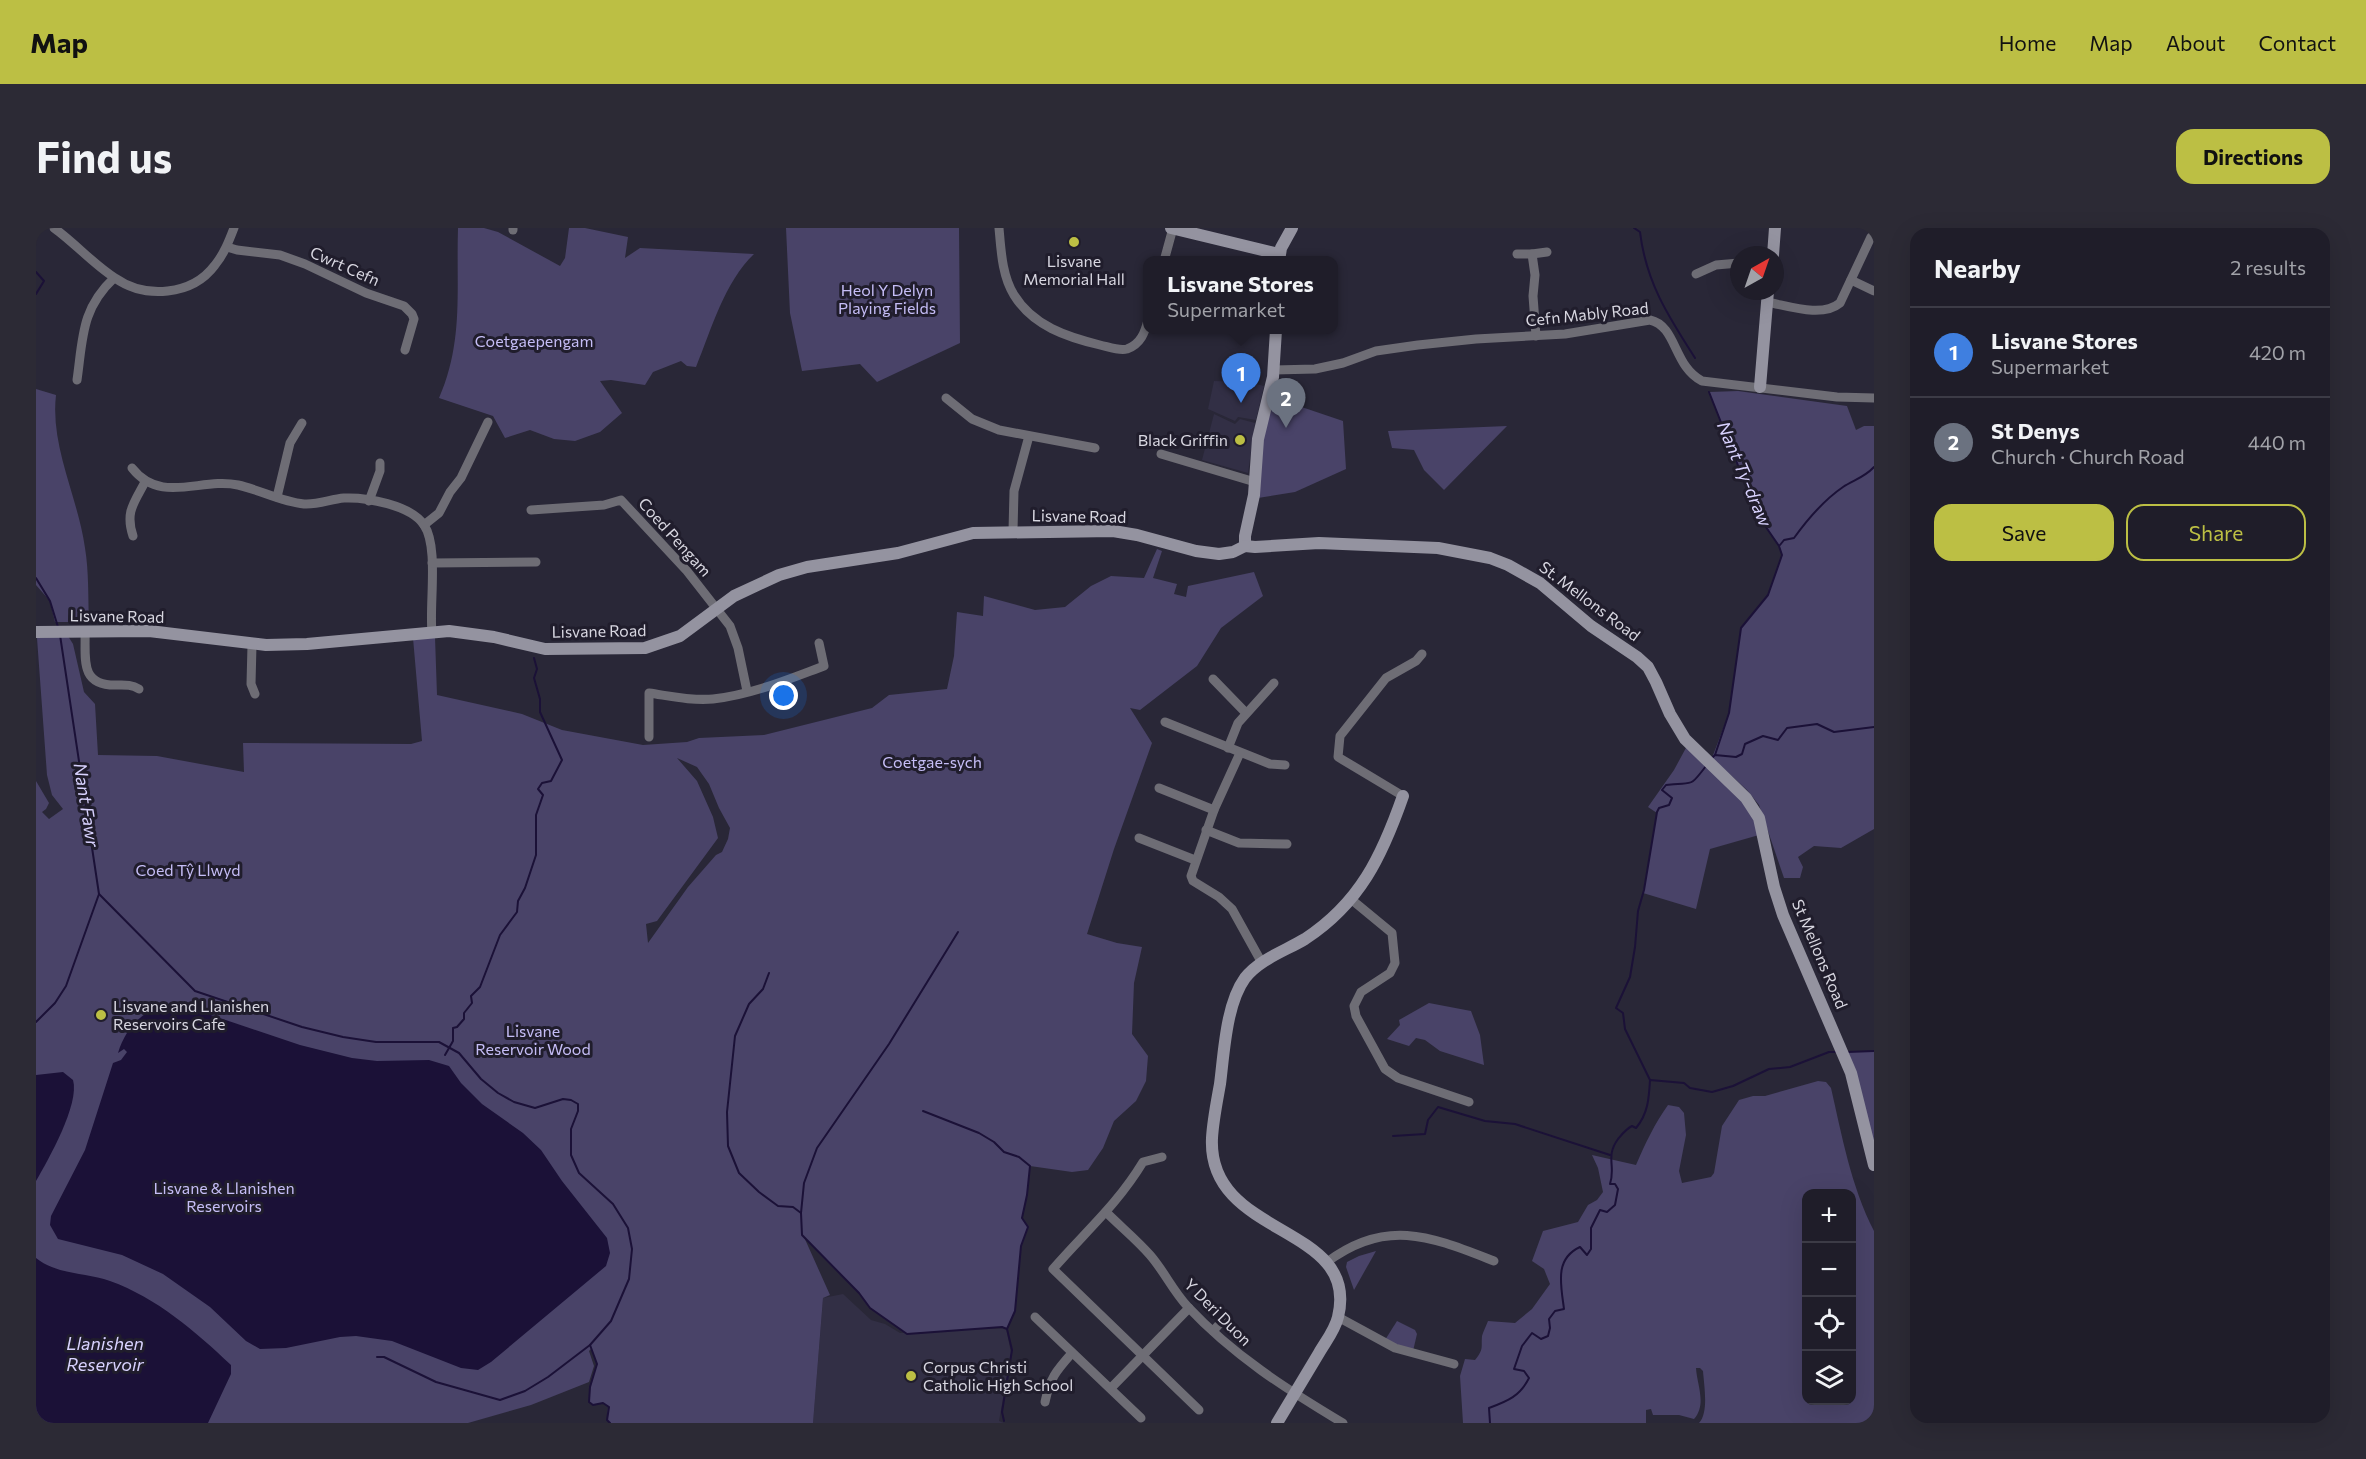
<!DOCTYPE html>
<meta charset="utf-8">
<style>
:root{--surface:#1f1d29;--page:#2c2a35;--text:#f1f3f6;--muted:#a1a2a8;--line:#3c3b46;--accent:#bcbf44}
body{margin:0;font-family:Commissioner,sans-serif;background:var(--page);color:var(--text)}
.controls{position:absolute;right:18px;bottom:18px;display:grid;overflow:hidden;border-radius:12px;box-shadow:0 6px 24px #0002}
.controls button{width:54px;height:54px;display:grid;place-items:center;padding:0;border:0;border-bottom:2px solid var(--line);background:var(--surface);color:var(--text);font:30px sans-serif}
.compass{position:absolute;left:1694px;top:18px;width:54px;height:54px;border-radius:50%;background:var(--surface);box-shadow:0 6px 24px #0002;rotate:40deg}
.you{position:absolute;left:748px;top:468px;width:21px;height:21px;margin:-15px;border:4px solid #fff;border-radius:50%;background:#1a73e8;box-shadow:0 0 0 9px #1a73e833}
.badge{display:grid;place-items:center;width:39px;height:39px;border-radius:50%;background:var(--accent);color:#fff;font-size:20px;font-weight:700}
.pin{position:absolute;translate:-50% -50px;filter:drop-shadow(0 2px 3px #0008)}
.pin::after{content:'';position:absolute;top:32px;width:21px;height:18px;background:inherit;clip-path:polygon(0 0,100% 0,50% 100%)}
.popup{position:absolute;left:1107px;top:28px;width:195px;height:78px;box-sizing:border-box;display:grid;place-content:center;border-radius:12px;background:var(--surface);filter:drop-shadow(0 2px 4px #0005);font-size:20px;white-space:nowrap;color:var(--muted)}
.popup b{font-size:22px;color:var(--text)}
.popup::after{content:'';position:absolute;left:50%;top:100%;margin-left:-12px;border:12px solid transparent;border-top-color:var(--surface)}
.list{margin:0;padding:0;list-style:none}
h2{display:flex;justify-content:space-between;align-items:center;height:78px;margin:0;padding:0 24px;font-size:26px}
h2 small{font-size:20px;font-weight:400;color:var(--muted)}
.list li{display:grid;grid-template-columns:39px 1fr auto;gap:18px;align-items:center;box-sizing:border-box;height:90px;padding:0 24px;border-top:2px solid var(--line)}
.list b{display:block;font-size:22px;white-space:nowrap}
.list p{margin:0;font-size:20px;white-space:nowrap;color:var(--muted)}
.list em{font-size:20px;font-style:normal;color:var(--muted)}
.actions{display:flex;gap:12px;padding:18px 24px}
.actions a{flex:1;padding:14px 0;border:2px solid var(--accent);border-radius:18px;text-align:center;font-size:21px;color:var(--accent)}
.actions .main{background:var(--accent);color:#111}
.icon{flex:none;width:33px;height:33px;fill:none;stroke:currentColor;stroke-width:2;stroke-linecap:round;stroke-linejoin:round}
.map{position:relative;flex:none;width:1838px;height:1195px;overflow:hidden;border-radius:18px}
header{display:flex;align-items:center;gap:36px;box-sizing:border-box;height:84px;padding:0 30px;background:var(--accent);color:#111}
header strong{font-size:28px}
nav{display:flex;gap:33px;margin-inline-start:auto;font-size:21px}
.intro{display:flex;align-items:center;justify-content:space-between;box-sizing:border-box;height:144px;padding:0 36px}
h1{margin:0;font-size:42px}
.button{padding:15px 27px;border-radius:18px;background:var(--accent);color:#111;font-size:21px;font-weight:700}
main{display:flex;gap:36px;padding:0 36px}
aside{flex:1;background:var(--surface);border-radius:18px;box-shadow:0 6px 24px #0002}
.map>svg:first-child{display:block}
.built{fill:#322f45}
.green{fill:#494368;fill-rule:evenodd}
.water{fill:#1b1137}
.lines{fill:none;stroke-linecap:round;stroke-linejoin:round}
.stream{stroke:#1b1137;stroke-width:2}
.street{stroke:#6e6d75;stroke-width:9}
.secondary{stroke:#9493a0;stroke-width:12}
.poi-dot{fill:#bcbf44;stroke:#201d2c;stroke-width:2}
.labels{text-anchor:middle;stroke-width:6;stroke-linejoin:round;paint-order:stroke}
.poi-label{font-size:16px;fill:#d8d7e1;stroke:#201d2c;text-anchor:start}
.street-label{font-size:16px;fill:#d8d7e1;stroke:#201d2c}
.park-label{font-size:16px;fill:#c5bdf6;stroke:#201d2c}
.water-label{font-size:18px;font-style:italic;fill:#d8d2fe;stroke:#201d2c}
</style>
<header>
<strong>Map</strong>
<nav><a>Home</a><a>Map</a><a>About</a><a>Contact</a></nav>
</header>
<div class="intro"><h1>Find us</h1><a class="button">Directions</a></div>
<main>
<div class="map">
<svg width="1838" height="1195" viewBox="0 0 1838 1195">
<rect width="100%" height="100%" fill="#292737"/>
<!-- built -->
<g class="built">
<path d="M1178 153 1212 154 1228 158 1220 192 1202 189 1199 193 1172 181Z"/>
<path d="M1178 186 1199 196 1204 191 1219 195 1212 245 1166 232Z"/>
<path d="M807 1066 835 1092 849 1096 864 1105 970 1100 975 1125 963 1193 968 1195H777L787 1070Z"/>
</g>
<!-- green -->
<g class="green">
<path d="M422 0H448L462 4 524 38 529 30 533 0H549L592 9 589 30 604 20 718 26C688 55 676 100 660 139L651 138 645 133 617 144 609 157 575 152 564 153 586 185 564 204 539 213 518 211 494 202 469 210 457 188 403 170C428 113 420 61 422 0Z"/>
<path d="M750 0H923L924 115 841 154 824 136 766 143 754 85Z"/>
<path d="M0 161 20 167C14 219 42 269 49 320 53 344 52 370 53 394H19L14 373 0 357Z"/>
<path d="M1702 163 1811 178 1820 202 1828 198H1838V601L1805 620 1778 618 1762 629 1767 639 1764 650H1748L1723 577 1711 562 1676 530 1693 485 1705 400 1732 367 1746 327 1743 318 1723 289 1721 273 1705 245 1673 164Z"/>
<path d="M1242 171 1307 193 1310 241 1259 264 1222 270 1225 217 1234 178Z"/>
<path d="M1471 198 1408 262 1388 242 1378 222 1356 220 1352 203Z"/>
<path d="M1121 321 1126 323 1117 350 1141 356 1138 366 1150 369 1152 358 1218 344 1227 368 1185 400 1161 438 1104 482 1094 480 1116 515 1078 621 1051 706 1081 715 1106 719 1098 755 1096 806 1112 828 1110 853 1100 873 1078 893 1067 920 1052 942 1036 944 994 938 991 967 986 990 992 999 985 1018 979 1083 971 1101 966 1099 871 1106 834 1080 823 1065 768 1009 794 1067 787 1070 777 1195H574L571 1192 572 1179 567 1175 557 1177 553 1174 554 1159 561 1136 555 1121 553 1123 558 1138 553 1154 495 1177 432 1195H0V553L13 575 10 581 6 584 13 591 27 581 16 567 11 547 1 410 32 408 37 416 48 464 59 476 62 527 121 528 208 544 207 515 375 516 386 513 377 410 399 409 401 467 486 486 526 502 607 517 651 514 663 510 728 507 836 480 853 467 911 461 918 428 921 384 947 388 948 368 999 382 1029 379 1055 358 1075 348 1108 350ZM641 530 661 539 673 556 683 580 694 600 692 611 686 624 680 627 652 659 612 715 610 696 621 693 682 610 677 589 661 553Z"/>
<path d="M1651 518 1686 550 1718 587 1723 607 1674 621 1660 681 1607 665 1621 585 1612 579 1638 542Z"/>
<path d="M1393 775 1435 783 1444 807 1448 837 1404 823 1389 812 1380 810 1373 818 1351 811 1364 797 1363 792Z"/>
<path d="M1838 823V923L1812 824Z"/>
<path d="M1782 853 1790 854 1795 860C1806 908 1815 958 1838 1003V1195H1663C1673 1185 1668 1157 1667 1143L1664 1140H1660C1661 1157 1671 1176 1658 1191L1643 1187H1617L1615 1181 1610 1182V1195H1427L1424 1148 1429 1131 1439 1132C1448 1121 1445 1120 1446 1108 1447 1104 1450 1098 1452 1093L1479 1095 1496 1081 1514 1056 1508 1041 1496 1033 1507 1003 1542 994 1552 977 1561 972 1567 964 1562 940 1556 927 1600 937C1609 916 1619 895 1632 877L1643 879 1648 885 1650 907 1643 943 1646 955 1675 949 1678 945 1686 898 1703 872 1717 868H1729ZM1770 966H1816V1172H1770Z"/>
<path d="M1340 1023 1318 1062 1310 1039 1311 1034 1323 1028Z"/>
<path d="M1361 1093 1379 1102 1381 1106 1377 1123 1349 1112Z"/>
</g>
<!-- water -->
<g class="water">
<path d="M131 779 166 784 264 817 316 830 341 833 393 832 413 838 425 855 446 876 487 905 505 922 526 953 571 1010 574 1025 570 1038 455 1134 442 1142 425 1140 356 1113 320 1108 304 1109 250 1120 224 1121 210 1113 174 1079 127 1046 86 1027 22 1011 14 997 15 988 49 922 77 835 85 832 91 824 88 821 82 825C89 802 105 781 131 779Z"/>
<path d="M27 844 37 852C44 876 12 932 0 953V847Z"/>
<path d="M0 1030C21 1047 49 1044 74 1053 121 1070 159 1103 195 1137V1146L172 1195H0Z"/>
</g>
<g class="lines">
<!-- stream -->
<g class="stream">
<path d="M1598 0 1604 4C1610 54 1632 88 1659 130"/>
<path d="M0 44 8 53 0 66"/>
<path d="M1673 164 1705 245 1721 273 1723 289 1743 318 1746 327 1732 367 1705 400 1693 485 1679 527"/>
<path d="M1744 317 1748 312 1758 310C1771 292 1788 272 1807 259 1818 252 1829 249 1838 239"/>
<path d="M0 350 14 373 22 399"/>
<path d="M1675 531 1679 527 1700 529 1706 526 1709 516 1727 508 1742 512 1751 500 1781 496 1798 504 1838 499"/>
<path d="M63 666 159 763 266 799 307 809 340 814H403L423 825 445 851 462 865 478 874 499 880 527 871 535 872 542 876V883L535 901V927L543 945 577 976 592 1000 596 1021 593 1051 575 1093 554 1117 512 1149 489 1163 464 1172 400 1154 348 1129H341"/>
<path d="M922 704 853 816 781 920 768 955 765 985 766 1007 823 1065 834 1080 871 1106 966 1099 971 1101 976 1122 966 1184 968 1193"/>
<path d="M733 745 727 761 713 776 699 808 691 884 692 918 703 945 723 964 742 978 757 979 765 985"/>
<path d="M0 794 19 775 30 758 63 666 24 407"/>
<path d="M1811 824 1838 823"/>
<path d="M409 827 417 813V800L421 799 428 791V785L436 775 435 768 444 759 464 707 481 684 482 673 489 660 500 627V587L507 567 502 561 506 555 515 553 526 532 504 484V471L498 450 501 441 498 430"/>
<path d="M1614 852 1589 801 1587 785 1580 780 1594 749 1599 719 1602 683 1608 662 1621 584 1623 580 1633 577 1636 570 1626 562 1630 557C1657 553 1652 562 1670 538"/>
<path d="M887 883 943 905 958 914 968 924 983 929 994 938 991 967 986 990 992 999 985 1018 979 1083 971 1101"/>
<path d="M1357 908 1389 906 1392 892 1402 879 1449 893 1479 896 1574 927"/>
<path d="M554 1117 561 1136 554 1159 553 1174 557 1177 567 1175 573 1179 571 1192 574 1195"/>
<path d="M1454 1195 1453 1180C1472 1173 1484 1168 1493 1150L1488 1143 1478 1141 1486 1118 1496 1105 1505 1111 1512 1108 1514 1100 1513 1091 1519 1083 1528 1081C1525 1057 1518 1031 1544 1019L1551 1027 1555 1021V1000L1564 982 1571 984 1579 977 1582 961 1579 956H1574C1580 938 1569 929 1582 911 1587 905 1590 901 1596 898L1600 900C1612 886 1613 870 1614 852L1648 855 1654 860 1676 864 1697 858 1733 841 1754 839 1793 824H1803"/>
</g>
<!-- street -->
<g class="street">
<path d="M18 0C39 15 57 36 79 50 109 71 156 68 179 37 188 26 193 13 198 0"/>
<path d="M963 0C965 22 966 48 978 67 997 98 1031 109 1064 117 1073 119 1083 123 1091 121 1105 116 1109 104 1112 92"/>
<path d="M477 2V0"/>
<path d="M191 19 201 22 244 27 269 36 330 65 368 78 376 86 378 91 369 122"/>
<path d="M1481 26H1496"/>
<path d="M1128 33 1137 0"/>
<path d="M1660 46 1680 37 1703 35"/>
<path d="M1815 52 1838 63"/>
<path d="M1731 74C1753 78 1786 90 1804 75L1835 9"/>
<path d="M1500 108 1497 68 1499 47 1496 26 1511 24"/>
<path d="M1238 142 1279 141 1307 135 1340 123 1382 117 1440 111 1529 106 1614 92C1641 98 1637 138 1666 153L1801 169 1838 170"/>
<path d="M41 152C47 110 45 81 78 50"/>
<path d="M910 170 936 191 963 202 1059 220"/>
<path d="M1125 226 1219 254"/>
<path d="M96 240C125 277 165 249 202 257 224 262 246 274 268 276 282 277 295 271 308 270 330 269 375 277 388 297 403 319 393 376 396 405"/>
<path d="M241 269 254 215 266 195"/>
<path d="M333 273 344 243V235"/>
<path d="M495 282 568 277 585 272 651 343 694 398 702 420 711 463"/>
<path d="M388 297 403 285 414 264 425 250 452 194"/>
<path d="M977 303 978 263 993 208"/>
<path d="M97 308C89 284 98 275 109 254"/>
<path d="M396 335 500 334"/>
<path d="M49 403C50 430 43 457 79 457 88 457 95 456 103 461"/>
<path d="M216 417 215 456 219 466"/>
<path d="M1177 451 1210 485"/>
<path d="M1129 494 1234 536 1249 537"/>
<path d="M613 509V465C634 468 656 473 677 471 715 467 753 451 788 438L783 415"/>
<path d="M1192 520 1202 495 1238 455"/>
<path d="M1204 525 1178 582 1155 648 1157 653 1183 669 1196 681 1226 735"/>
<path d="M1123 560 1178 582"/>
<path d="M1367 568 1302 529 1304 508 1350 450 1380 433 1386 426"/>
<path d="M1170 602 1203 615 1251 616"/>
<path d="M1103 610 1159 632"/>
<path d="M1316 672 1356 705 1359 735 1354 745 1325 764 1318 778 1320 788 1349 841 1362 850 1433 874"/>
<path d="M1126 929 1107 934C1081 977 1049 1004 1017 1041L1163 1182"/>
<path d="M1071 985C1085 999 1101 1012 1114 1027 1128 1043 1137 1063 1152 1079 1197 1127 1250 1161 1307 1195"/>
<path d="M1291 1034C1351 989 1396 1009 1458 1033"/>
<path d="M999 1089 1105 1190"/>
<path d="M1302 1089 1359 1120 1418 1136"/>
<path d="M1177 1103 1189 1090"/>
<path d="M1075 1160 1153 1080"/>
<path d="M1009 1174C1014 1150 1020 1143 1036 1125"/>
</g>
<!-- secondary -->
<g class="secondary">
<path d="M1135 0 1243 26"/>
<path d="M1737 27 1739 0"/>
<path d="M1243 33 1245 20 1256 0"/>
<path d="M1724 159 1732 63"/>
<path d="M1209 318 1219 319 1283 315 1402 320 1454 330 1472 337 1504 355 1555 398 1601 429 1612 439 1620 454 1634 486 1649 511 1710 570 1723 590 1738 659 1747 687 1815 845 1838 937"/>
<path d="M1209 318V308L1218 267 1222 211 1237 149 1240 102"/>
<path d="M0 404 113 403 230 417 271 416 413 403 458 409 509 421 609 420 644 408 698 368 743 347 771 339 862 325 937 305 1077 303 1101 307 1160 323 1183 326 1197 324 1209 318"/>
<path d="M1241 1195C1255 1172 1269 1148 1283 1125 1290 1113 1299 1102 1302 1089 1325 995 1171 1011 1176 910 1177 892 1181 873 1184 856 1188 825 1190 776 1209 750 1224 731 1249 723 1269 711 1324 675 1346 628 1367 568"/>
</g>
</g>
<!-- markers -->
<g class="poi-dot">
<circle cx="1038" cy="14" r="6"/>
<circle cx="1204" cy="212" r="6"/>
<circle cx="65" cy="787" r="6"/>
<circle cx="875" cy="1148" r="6"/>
</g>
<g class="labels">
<!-- poi labels -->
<g class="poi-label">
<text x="1038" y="39" text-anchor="middle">Lisvane<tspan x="1038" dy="18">Memorial Hall</tspan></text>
<text x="1192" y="218" text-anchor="end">Black Griffin</text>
<text x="77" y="784">Lisvane and Llanishen<tspan x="77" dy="18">Reservoirs Cafe</tspan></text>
<text x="887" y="1145">Corpus Christi<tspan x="887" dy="18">Catholic High School</tspan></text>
</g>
<!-- street labels -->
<g class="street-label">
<text transform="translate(309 38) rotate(24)" y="6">Cwrt Cefn</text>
<text transform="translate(1551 86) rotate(-6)" y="6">Cefn Mably Road</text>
<text transform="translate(1043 288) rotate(1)" y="6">Lisvane Road</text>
<text transform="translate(639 309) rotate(48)" y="6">Coed Pengam</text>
<text transform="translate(1554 373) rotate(37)" y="6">St. Mellons Road</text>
<text transform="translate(81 388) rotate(1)" y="6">Lisvane Road</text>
<text transform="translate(563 403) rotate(-1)" y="6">Lisvane Road</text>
<text transform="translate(1784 726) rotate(67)" y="6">St Mellons Road</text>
<text transform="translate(1182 1084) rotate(45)" y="6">Y Deri Duon</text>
</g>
<!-- park labels -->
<g class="park-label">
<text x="851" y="68">Heol Y Delyn<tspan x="851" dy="18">Playing Fields</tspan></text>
<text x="498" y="119">Coetgaepengam</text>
<text x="896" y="540">Coetgae-sych</text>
<text x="152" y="648">Coed Tŷ Llwyd</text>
<text x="497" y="809">Lisvane<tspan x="497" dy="18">Reservoir Wood</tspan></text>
<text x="188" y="966">Lisvane &amp; Llanishen<tspan x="188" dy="18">Reservoirs</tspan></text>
</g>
<!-- water labels -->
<g class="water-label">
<text transform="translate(1708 246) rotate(67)" y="6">Nant Ty-draw</text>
<text transform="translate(50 577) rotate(81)" y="6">Nant Fawr</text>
<text x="69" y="1122">Llanishen<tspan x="69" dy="21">Reservoir</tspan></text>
</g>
</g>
</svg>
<div class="controls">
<button>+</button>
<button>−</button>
<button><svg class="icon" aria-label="locate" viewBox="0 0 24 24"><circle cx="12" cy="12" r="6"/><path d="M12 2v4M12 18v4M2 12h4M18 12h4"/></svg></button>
<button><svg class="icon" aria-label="layers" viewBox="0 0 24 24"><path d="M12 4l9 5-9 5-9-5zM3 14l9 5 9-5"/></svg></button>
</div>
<svg class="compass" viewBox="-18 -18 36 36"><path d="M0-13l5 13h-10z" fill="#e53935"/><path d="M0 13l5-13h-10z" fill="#a1a2a8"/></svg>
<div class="you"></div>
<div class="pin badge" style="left:1205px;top:175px;background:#3f7fe0">1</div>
<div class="popup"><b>Lisvane Stores</b>Supermarket</div>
<div class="pin badge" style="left:1250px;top:200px;background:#6b7280">2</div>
</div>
<aside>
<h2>Nearby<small>2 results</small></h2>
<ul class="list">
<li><span class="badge" style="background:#3f7fe0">1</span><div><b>Lisvane Stores</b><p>Supermarket</p></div><em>420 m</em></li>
<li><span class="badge" style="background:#6b7280">2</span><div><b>St Denys</b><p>Church · Church Road</p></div><em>440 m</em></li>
</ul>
<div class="actions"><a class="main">Save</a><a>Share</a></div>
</aside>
</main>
